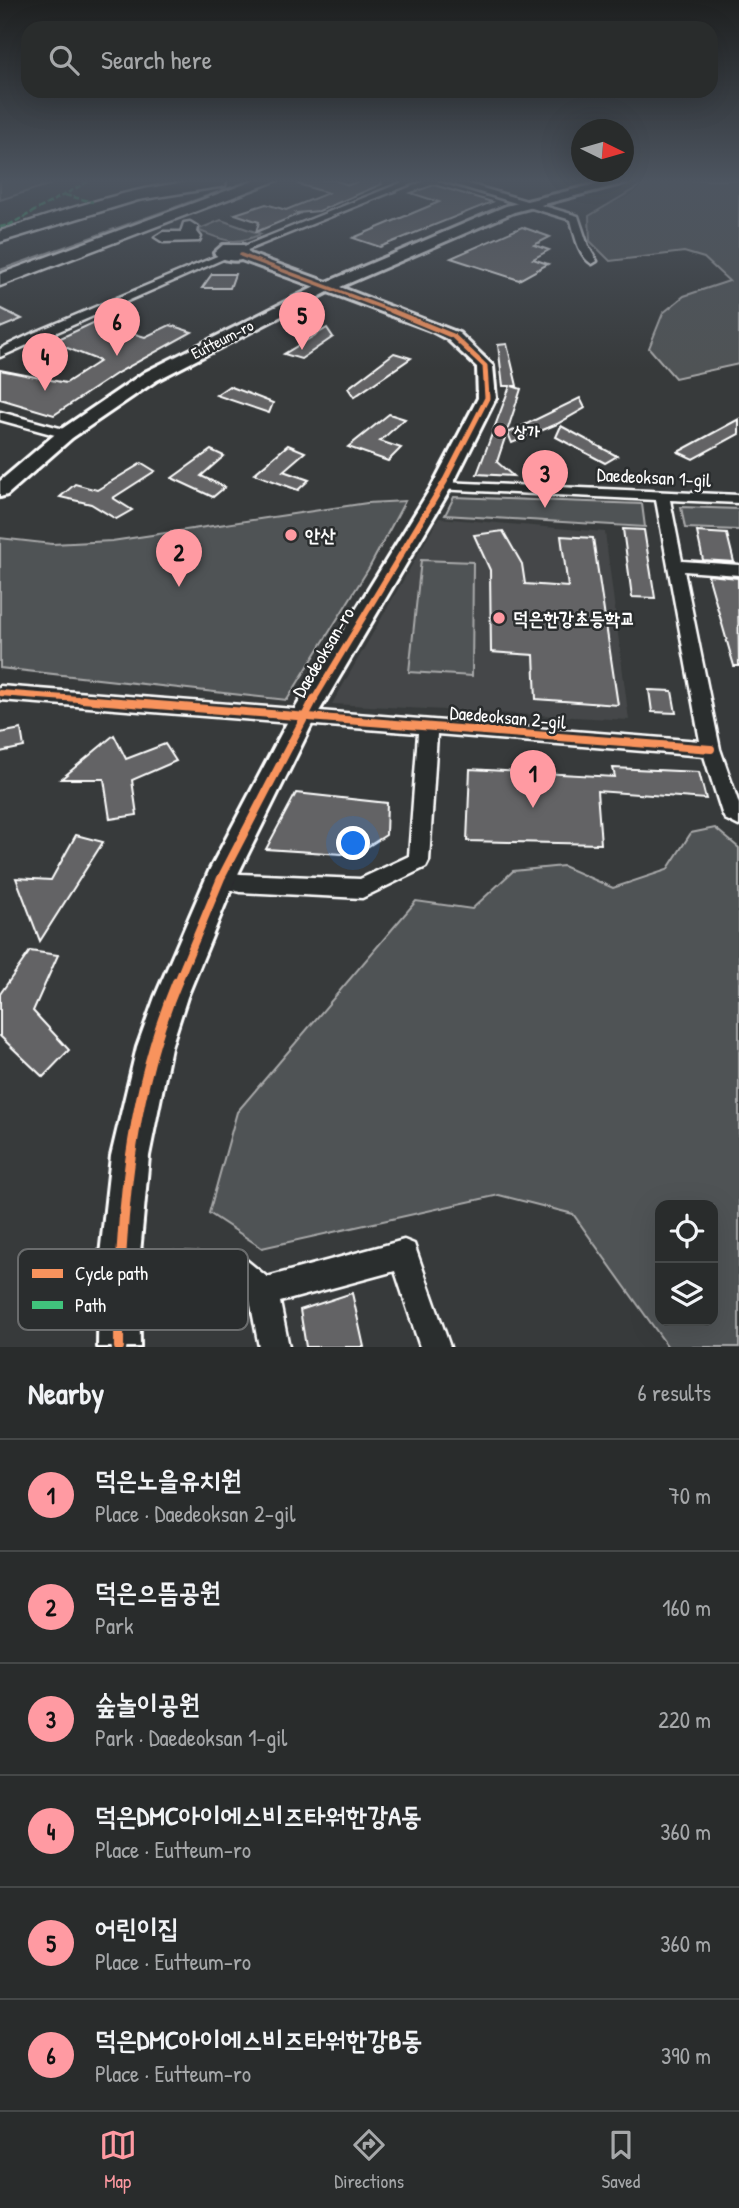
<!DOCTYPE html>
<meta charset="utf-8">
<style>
:root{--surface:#292c2c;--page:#353838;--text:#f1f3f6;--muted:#a5a7a9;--line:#454848;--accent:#ff9aa2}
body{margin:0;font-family:"Patrick Hand","Poor Story",sans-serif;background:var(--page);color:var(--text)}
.controls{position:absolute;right:21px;bottom:21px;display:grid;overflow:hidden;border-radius:14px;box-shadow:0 7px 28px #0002}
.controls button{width:63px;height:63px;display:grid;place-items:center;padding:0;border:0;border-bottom:2px solid var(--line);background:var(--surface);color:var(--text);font:35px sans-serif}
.compass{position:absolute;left:571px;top:119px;width:63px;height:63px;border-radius:50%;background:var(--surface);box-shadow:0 7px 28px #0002;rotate:95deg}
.you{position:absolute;left:354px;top:844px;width:24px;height:24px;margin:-18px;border:5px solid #fff;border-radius:50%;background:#1a73e8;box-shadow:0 0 0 10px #1a73e833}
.badge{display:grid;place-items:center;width:46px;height:46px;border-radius:50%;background:var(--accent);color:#111;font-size:23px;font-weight:700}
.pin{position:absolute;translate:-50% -58px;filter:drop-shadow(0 2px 4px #0008)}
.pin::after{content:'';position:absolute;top:37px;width:24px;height:21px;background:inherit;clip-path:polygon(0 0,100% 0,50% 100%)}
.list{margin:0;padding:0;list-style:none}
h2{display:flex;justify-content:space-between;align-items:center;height:91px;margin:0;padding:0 28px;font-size:30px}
h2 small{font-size:23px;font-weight:400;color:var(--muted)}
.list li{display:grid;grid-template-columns:46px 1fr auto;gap:21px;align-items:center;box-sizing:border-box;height:112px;padding:0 28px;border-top:2px solid var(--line)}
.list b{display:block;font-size:26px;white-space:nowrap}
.list p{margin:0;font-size:23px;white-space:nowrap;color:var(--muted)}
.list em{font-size:23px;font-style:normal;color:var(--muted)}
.icon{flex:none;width:38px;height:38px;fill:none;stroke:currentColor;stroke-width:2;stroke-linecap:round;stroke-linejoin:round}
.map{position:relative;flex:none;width:739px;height:1347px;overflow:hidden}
.search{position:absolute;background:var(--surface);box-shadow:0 7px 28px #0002;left:21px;right:21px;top:21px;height:77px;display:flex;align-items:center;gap:18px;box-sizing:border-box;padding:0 24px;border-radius:21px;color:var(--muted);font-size:26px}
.sheet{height:763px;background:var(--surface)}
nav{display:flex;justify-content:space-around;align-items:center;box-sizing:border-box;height:98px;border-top:2px solid var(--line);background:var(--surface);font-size:19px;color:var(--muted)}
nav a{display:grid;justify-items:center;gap:4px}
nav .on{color:var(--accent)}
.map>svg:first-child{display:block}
.built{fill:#444748}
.green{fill:#505354;stroke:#a8a9aa;stroke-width:2;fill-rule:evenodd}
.building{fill:#636465;stroke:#fff;stroke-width:2}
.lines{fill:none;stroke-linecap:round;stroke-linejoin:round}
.street-casing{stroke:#fff;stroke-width:5}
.secondary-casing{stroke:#fff;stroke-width:6}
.highway-casing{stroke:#fff;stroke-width:5}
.street{fill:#2a2d2e;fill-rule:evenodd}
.secondary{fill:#2a2d2e;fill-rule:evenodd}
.highway{fill:#2a2d2e;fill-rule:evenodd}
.quiet{stroke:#40c37c;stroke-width:2.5;stroke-dasharray:6 2.5;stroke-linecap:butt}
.cycleway-far4-casing{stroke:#2a2d2e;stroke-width:6}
.cycleway-far3-casing{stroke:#2a2d2e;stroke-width:9}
.cycleway-far2-casing{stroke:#2a2d2e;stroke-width:10}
.cycleway-far1-casing{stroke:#2a2d2e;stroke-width:12}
.cycleway-casing{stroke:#2a2d2e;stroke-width:15}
.cycleway-far4{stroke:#f8935d;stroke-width:3.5}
.cycleway-far3{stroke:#f8935d;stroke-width:5}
.cycleway-far2{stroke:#f8935d;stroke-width:6}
.cycleway-far1{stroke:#f8935d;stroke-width:8}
.cycleway{stroke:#f8935d;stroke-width:10}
.poi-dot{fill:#ff9aa2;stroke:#2a2d2e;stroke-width:2.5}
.labels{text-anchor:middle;stroke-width:5;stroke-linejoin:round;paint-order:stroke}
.far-street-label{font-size:16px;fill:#fff;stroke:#2a2d2e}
.far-poi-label{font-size:16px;font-weight:bold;fill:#fff;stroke:#2a2d2e;text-anchor:start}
.street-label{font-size:19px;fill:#fff;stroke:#2a2d2e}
.poi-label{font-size:19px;font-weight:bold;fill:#fff;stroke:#2a2d2e;text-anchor:start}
.key{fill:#2a2d2e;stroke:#6a6c6d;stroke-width:2}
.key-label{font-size:19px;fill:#fff}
</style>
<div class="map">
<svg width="739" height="1347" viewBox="0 0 739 1347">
<rect width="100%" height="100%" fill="#373a3b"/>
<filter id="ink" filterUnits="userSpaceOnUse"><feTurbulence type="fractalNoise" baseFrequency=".0143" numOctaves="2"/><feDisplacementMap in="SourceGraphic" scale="14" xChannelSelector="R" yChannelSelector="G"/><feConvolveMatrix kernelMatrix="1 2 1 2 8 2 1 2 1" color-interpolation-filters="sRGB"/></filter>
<g filter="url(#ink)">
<!-- built -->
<path class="built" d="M439 518 605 532 629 720 332 704Z"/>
<!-- green -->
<g class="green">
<path d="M0 180H64L0 200Z"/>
<path d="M259 180 0 274V270L248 181Z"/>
<path d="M663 180H739V364L675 378 649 348 663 313 684 296 729 281 704 258 684 252 610 261 590 241 589 216 643 184Z"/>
<path d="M221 220 261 234C233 247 224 240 197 230Z"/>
<path d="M454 497 642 504 645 527 445 515Z"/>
<path d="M405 501 369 568 287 700 0 668V538L52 544 112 541 367 503Z"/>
<path d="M681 507 739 509V530L685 528Z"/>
<path d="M421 560 473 562 472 676 409 672Z"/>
<path d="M715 828 739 848V1347H668L573 1214 499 1195 262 1248 209 1213 237 1112 416 901 472 909 513 871 563 866 613 888 667 870 691 833ZM660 1205H713V1321H660Z"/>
</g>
<!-- building -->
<g class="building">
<path d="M299 180H334L349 185 361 180H380L382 184 319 211 297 213 299 214 256 232 259 222 235 214 266 204 286 210 328 193 298 184Z"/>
<path d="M434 185 492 202 380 247 353 238 439 202 411 193Z"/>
<path d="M522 227 550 237 534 245 549 250 533 259 548 264 519 280 451 258Z"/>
<path d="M212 274H235L230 288H202Z"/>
<path d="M0 308 22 319 0 328Z"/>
<path d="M95 322 145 337 170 325 192 332 119 372 54 415 0 399V370L66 383 100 361 52 342Z"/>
<path d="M327 328 333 337 301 359 284 354Z"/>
<path d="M507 344 517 386H512L521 389 497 462 513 476 477 474 510 386H503L498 345Z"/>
<path d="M394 353 411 358 354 397 348 388Z"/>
<path d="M229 386 273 403 269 413 216 395Z"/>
<path d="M580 398 585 408 557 424 512 443 508 433Z"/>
<path d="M389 414 405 419 380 441 401 448 388 461 348 447Z"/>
<path d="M739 419V434L693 459 678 452Z"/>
<path d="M561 426 617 456 605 463 556 437Z"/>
<path d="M288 445 305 452 283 471 309 480 298 490 254 474Z"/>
<path d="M211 450 224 456 201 476 225 487 213 497 172 478Z"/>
<path d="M142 463 155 471 113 498 132 510 116 519 91 504 60 497 75 484 97 490Z"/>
<path d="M623 529 644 530 655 598 632 597Z"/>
<path d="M503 531 522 564 525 584 568 587 561 536 593 538 618 705 536 699 534 655 491 652 490 570 474 535Z"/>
<path d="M697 532 727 534 734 562 703 560Z"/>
<path d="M708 575 738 578 739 666H734Z"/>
<path d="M649 690 672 691 676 713 652 712Z"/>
<path d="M21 729 24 747 0 752V733Z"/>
<path d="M114 735 126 759 165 744 176 761 132 780 137 815 110 819 104 779H61Z"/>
<path d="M613 768 699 772 706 799 597 791 601 844 467 841 470 769 615 777Z"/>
<path d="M296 793 387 803 386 835 367 847 342 854 266 849Z"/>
<path d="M76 835 103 842 40 941 16 878 51 880Z"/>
<path d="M30 951 58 955 33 1011 69 1050 43 1077 0 1036V994Z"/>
<path d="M352 1293 364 1347H306L300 1310Z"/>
</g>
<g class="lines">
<defs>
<g id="street">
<path d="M408 180H421L245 251 237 249Z"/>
<path d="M440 180H455L578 216 588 246 597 261 592 264C578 255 575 235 571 220Z"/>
<path d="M222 254 230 256 0 357V349L31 334Z"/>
<path d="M0 412 71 431 73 434 66 438 0 420Z"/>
<path d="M442 482 739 495V503L670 500 682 561 739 565V575L684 571 720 749 739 804V826L725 819 722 813 704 756 437 734 429 861 426 867 362 898 240 892 213 885 210 878 213 871 221 869 240 874 360 879 409 856 418 733 0 700V686L700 741 656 500 437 489 435 486Z"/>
<path d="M404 1240 414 1244 450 1347H420L395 1271 280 1302 289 1347H259L250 1300 230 1283 119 1278 109 1274 105 1264 109 1254 119 1250 235 1255 245 1259 267 1277Z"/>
</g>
<path id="secondary" d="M613 180H636L514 212 340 287 459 333 493 366 496 398 452 486 314 720 235 880 187 997 171 1047 149 1156 139 1264 140 1347H98L99 1264 111 1156 137 1047 155 997 210 869 290 717 432 486 478 398 477 367 447 339 430 330 328 292 157 380 72 438 7 495 0 497V481L60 430 145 372 315 287 241 260C233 262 219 259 214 253L223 245H244L250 254 327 282 506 206Z"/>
<g id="highway">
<path d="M226 180 225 186 138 200 0 242V231C73 208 148 180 226 180Z"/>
<path d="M256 180H278L0 286V274Z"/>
<path d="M190 222 198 227 197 232 201 237 199 241 163 242 155 237 163 232H181L184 223Z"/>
</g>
</defs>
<!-- street casing -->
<use href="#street" class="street-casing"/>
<!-- secondary casing -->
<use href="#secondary" class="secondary-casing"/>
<!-- highway casing -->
<use href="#highway" class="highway-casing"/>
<!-- street -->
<use href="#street" class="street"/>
<!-- secondary -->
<use href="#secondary" class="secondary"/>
<!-- highway -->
<use href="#highway" class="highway"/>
<!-- quiet -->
<g class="quiet">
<path d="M65 195 93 202"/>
<path d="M0 227 9 225 91 180"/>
</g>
<defs>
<path id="cycleway-far4" d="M241 255 397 313"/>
<path id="cycleway-far3" d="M392 311 453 336 485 366 487 398 444 482"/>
<g id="cycleway-far2">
<path d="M0 693 104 701"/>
<path d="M313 701 445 481"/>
</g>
<g id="cycleway-far1">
<path d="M82 699 711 749"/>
<path d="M177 984 221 878 314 699"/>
</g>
<path id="cycleway" d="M119 1347C119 1224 129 1097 177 982"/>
</defs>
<!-- cycleway-far4 casing -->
<use href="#cycleway-far4" class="cycleway-far4-casing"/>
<!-- cycleway-far3 casing -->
<use href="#cycleway-far3" class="cycleway-far3-casing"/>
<!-- cycleway-far2 casing -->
<use href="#cycleway-far2" class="cycleway-far2-casing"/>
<!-- cycleway-far1 casing -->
<use href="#cycleway-far1" class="cycleway-far1-casing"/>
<!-- cycleway casing -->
<use href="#cycleway" class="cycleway-casing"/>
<!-- cycleway-far4 -->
<use href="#cycleway-far4" class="cycleway-far4"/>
<!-- cycleway-far3 -->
<use href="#cycleway-far3" class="cycleway-far3"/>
<!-- cycleway-far2 -->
<use href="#cycleway-far2" class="cycleway-far2"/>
<!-- cycleway-far1 -->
<use href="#cycleway-far1" class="cycleway-far1"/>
<!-- cycleway -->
<use href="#cycleway" class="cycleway"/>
</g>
</g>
<!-- sky -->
<linearGradient id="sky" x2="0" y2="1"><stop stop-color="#1e2020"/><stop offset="0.49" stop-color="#4d5560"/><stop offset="1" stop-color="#4d5560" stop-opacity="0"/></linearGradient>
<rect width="739" height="369" fill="url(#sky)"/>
<!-- markers -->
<g class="poi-dot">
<circle cx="500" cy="431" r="7"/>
<circle cx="291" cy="535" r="7"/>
<circle cx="499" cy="618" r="7"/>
</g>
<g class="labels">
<!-- far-street labels -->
<g class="far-street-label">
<text transform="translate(222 339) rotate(-27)" y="6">Eutteum-ro</text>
</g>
<!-- far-poi labels -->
<g class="far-poi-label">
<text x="514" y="437">상가</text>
</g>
<!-- street labels -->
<g class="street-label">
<text transform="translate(654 477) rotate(3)" y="7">Daedeoksan 1-gil</text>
<text transform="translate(323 652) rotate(-59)" y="7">Daedeoksan-ro</text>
<text transform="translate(508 717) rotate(5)" y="7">Daedeoksan 2-gil</text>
</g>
<!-- poi labels -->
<g class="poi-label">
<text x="305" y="542">안산</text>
<text x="513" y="625">덕은한강초등학교</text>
</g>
</g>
<!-- legend -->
<rect x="18" y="1249" width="230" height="81" rx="10" class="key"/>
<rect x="32" y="1269" width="31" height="9" fill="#f8935d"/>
<rect x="32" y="1301" width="31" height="8" fill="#40c37c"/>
<g class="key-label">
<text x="75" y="1280">Cycle path</text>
<text x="75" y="1312">Path</text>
</g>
</svg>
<div class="controls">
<button><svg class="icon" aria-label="locate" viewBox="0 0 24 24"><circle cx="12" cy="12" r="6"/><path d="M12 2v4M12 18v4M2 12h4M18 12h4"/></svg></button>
<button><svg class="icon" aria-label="layers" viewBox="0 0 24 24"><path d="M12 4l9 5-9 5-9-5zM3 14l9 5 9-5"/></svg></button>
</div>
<svg class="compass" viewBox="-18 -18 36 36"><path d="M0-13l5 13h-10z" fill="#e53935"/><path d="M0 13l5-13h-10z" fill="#a5a7a9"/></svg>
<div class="you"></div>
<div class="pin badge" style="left:533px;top:808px">1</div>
<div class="pin badge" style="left:179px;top:587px">2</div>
<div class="pin badge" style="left:545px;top:508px">3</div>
<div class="pin badge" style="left:45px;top:391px">4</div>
<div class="pin badge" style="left:302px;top:350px">5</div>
<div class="pin badge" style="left:117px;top:356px">6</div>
<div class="search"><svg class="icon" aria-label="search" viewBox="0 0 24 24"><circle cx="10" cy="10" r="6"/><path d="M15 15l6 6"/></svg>Search here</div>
</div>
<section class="sheet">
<h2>Nearby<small>6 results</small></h2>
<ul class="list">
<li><span class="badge">1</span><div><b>덕은노을유치원</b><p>Place · Daedeoksan 2-gil</p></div><em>70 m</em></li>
<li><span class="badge">2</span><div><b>덕은으뜸공원</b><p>Park</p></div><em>160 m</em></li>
<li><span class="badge">3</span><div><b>숲놀이공원</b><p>Park · Daedeoksan 1-gil</p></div><em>220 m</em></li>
<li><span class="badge">4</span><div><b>덕은DMC아이에스비즈타워한강A동</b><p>Place · Eutteum-ro</p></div><em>360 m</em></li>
<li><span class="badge">5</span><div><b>어린이집</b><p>Place · Eutteum-ro</p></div><em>360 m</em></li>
<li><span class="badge">6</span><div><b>덕은DMC아이에스비즈타워한강B동</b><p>Place · Eutteum-ro</p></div><em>390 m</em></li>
</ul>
</section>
<nav>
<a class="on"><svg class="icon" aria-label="map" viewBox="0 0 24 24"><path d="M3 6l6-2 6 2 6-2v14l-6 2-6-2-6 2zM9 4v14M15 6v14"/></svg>Map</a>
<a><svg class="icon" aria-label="directions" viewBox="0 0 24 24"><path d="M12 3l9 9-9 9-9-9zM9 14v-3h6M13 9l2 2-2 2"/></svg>Directions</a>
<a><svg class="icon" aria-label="saved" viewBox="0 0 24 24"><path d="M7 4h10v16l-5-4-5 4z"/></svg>Saved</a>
</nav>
